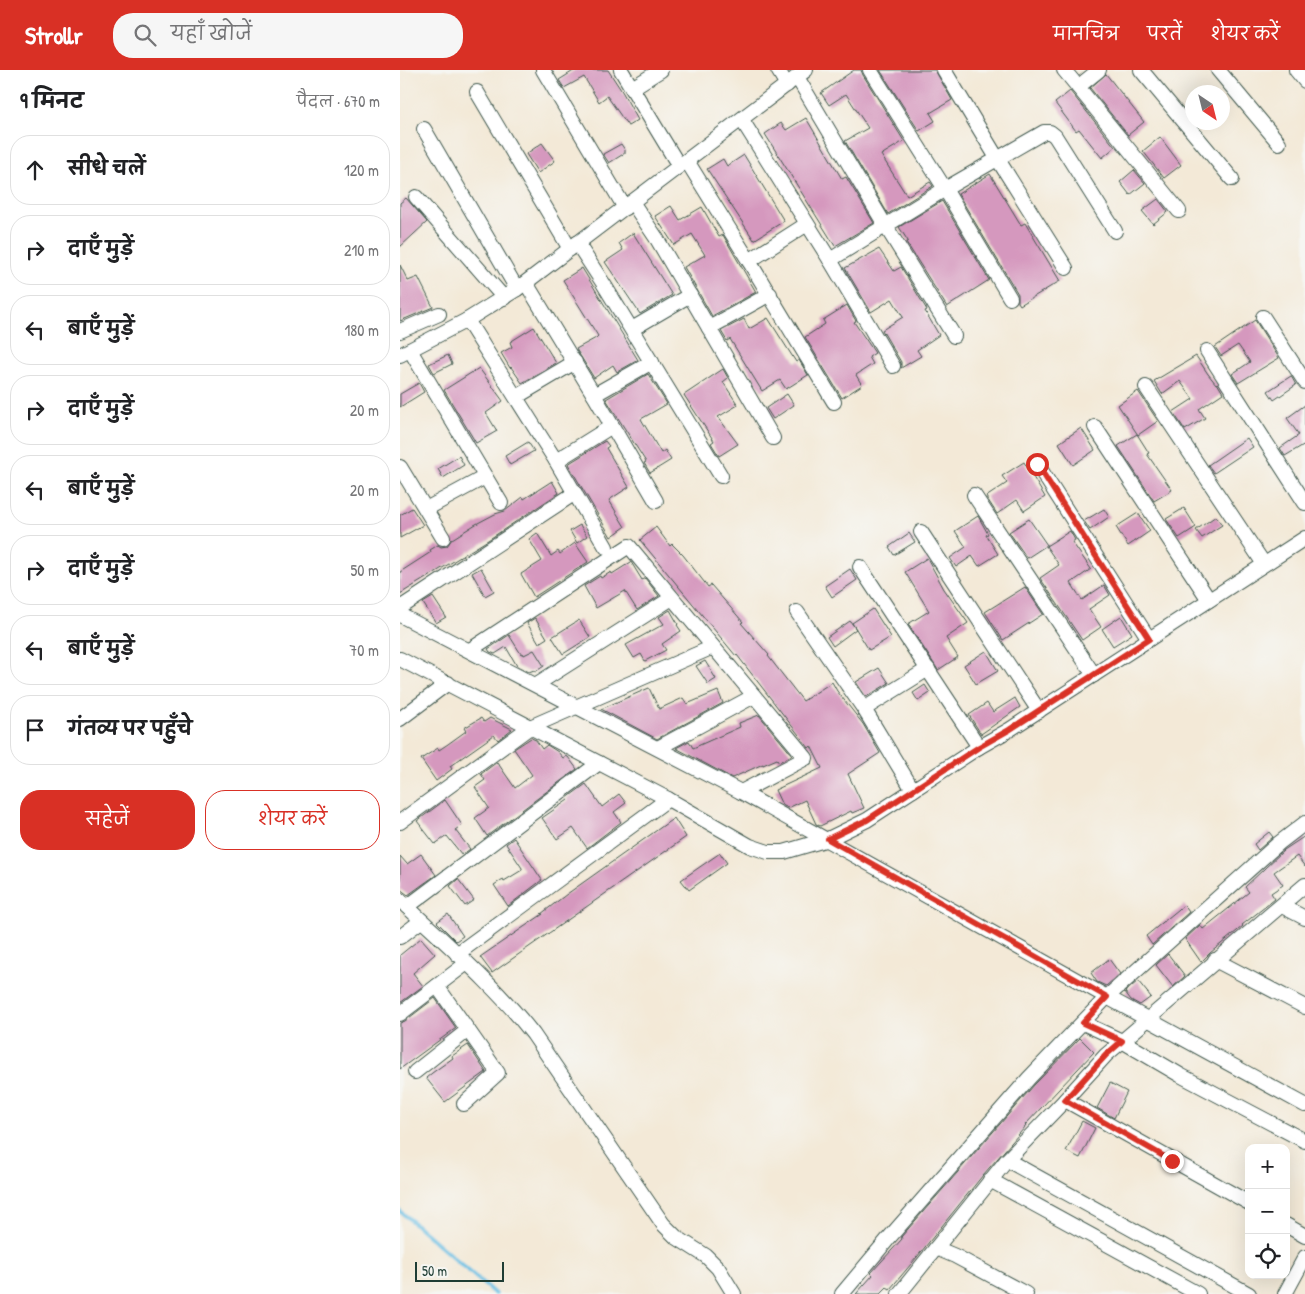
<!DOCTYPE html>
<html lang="hi">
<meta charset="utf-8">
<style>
:root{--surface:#fff;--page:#f6f6f6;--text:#202124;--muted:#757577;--line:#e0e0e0;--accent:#d93025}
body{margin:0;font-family:"Patrick Hand","Playpen Sans Deva",sans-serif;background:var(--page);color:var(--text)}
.controls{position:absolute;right:15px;bottom:15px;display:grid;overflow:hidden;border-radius:10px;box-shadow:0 5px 20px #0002}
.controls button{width:45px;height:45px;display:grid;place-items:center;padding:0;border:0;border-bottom:1px solid var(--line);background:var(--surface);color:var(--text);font:25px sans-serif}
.compass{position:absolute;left:785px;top:15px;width:45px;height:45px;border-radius:50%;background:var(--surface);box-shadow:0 5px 20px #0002;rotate:145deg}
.scale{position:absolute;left:15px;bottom:12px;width:89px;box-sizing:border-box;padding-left:5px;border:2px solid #1f3d34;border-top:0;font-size:14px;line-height:18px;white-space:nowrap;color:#1f3d34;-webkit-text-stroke:4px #f6f6f2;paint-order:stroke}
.stop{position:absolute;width:15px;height:15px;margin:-11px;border:4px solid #d93025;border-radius:50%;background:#fff}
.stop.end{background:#d93025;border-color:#fff;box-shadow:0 1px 5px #0008}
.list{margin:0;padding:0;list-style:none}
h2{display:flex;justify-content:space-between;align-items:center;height:65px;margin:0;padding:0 20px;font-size:21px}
h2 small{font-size:16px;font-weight:400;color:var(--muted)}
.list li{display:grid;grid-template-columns:32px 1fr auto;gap:15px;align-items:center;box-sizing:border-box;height:70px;margin:0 10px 10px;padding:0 10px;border:1px solid var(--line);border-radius:20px}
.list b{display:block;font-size:19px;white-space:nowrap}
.list em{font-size:16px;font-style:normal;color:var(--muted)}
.actions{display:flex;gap:10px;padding:15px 20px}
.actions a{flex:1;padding:11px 0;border:1px solid var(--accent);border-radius:20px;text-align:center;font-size:18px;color:var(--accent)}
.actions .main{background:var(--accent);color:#fff}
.icon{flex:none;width:28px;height:28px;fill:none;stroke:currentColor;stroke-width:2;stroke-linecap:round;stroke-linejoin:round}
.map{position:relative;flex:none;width:905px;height:1224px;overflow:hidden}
header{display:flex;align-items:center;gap:30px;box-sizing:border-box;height:70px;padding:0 25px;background:var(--accent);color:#fff}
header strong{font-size:24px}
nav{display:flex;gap:28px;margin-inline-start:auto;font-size:18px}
.search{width:350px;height:45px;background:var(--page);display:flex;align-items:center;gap:12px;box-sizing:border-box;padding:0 18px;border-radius:20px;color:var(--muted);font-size:19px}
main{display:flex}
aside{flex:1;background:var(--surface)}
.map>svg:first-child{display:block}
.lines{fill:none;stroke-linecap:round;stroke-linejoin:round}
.stream{stroke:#66bee3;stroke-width:4}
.building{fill:#d598be}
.minor-casing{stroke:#3f574c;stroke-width:16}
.minor{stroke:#fff;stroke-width:14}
.route{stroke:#d93025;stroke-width:6}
</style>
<header>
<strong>Strollr</strong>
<div class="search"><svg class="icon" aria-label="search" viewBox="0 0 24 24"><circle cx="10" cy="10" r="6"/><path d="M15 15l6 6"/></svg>यहाँ खोजें</div>
<nav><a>मानचित्र</a><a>परतें</a><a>शेयर करें</a></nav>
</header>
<main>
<aside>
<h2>9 मिनट<small>पैदल · 670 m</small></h2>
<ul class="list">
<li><svg class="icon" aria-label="ahead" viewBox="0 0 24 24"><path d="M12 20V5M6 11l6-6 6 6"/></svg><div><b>सीधे चलें</b></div><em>120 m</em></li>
<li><svg class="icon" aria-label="right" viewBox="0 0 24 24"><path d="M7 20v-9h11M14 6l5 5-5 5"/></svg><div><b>दाएँ मुड़ें</b></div><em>210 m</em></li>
<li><svg class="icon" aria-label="left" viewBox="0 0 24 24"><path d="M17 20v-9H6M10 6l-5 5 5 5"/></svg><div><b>बाएँ मुड़ें</b></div><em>180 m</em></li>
<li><svg class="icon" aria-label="right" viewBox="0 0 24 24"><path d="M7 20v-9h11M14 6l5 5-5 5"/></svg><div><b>दाएँ मुड़ें</b></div><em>20 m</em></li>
<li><svg class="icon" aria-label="left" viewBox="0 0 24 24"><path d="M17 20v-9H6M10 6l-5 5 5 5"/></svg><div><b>बाएँ मुड़ें</b></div><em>20 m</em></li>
<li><svg class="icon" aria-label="right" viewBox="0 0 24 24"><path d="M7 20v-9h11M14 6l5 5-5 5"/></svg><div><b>दाएँ मुड़ें</b></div><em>50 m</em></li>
<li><svg class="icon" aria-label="left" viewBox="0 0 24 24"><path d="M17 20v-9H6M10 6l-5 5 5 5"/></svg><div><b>बाएँ मुड़ें</b></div><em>70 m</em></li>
<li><svg class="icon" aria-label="arrive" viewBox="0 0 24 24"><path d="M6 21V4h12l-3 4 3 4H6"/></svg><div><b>गंतव्य पर पहुँचे</b></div></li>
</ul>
<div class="actions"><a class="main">सहेजें</a><a>शेयर करें</a></div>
</aside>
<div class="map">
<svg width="905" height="1224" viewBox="0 0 905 1224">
<rect width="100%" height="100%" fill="#f6f6f2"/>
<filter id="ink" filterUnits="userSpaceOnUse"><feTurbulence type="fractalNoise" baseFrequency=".02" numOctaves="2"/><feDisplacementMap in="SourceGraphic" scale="10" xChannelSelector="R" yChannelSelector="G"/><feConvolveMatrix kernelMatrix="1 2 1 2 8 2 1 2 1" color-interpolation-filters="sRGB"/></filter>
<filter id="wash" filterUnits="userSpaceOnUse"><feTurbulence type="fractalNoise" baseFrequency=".0096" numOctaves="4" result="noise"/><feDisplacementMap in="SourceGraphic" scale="20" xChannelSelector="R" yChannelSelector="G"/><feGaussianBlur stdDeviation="1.12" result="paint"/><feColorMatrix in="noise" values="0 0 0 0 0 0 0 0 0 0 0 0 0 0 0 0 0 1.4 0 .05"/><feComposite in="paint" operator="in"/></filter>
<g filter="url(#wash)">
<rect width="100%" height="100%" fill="#f3e9d7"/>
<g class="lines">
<!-- stream -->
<path class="stream" d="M0 1141 95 1224"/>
</g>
<g id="blocks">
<!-- building -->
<g class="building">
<path d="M175 0H208L223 23 238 50 228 56 207 26 199 32 184 7 164 18 159 10Z"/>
<path d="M454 0H461L463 5 504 71 481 85 507 126 530 112 533 116 488 144 445 71 468 58 446 24 429 35 421 23Z"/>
<path d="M480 0H535L552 30 530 43 535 51 519 61Z"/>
<path d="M706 4 744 52 728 65 690 18Z"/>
<path d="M670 21 715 77 702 88 679 59 676 61 655 33Z"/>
<path d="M406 48 442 109 446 107 474 153 435 176 365 64 381 53 386 60Z"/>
<path d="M760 67 781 95 764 108 743 81Z"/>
<path d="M142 73 155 91 138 103 126 84Z"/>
<path d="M221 74 225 80V83L209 93 203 84Z"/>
<path d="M344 85 384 151 354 170 307 99 323 89 327 96Z"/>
<path d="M734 100 745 113 730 125 720 112Z"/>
<path d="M590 104 621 155 625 153 660 211 620 235 618 232V224L558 124Z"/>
<path d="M6 128 27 152 0 177V133Z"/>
<path d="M758 129 768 142 753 154 742 141Z"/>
<path d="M542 131 589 210 547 237 506 172 508 171 499 157Z"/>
<path d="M271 136 280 150 302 137 319 167 323 165 356 222 312 246 284 197 305 185 292 164 274 175 255 146Z"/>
<path d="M233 163 272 225 240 244 205 192 223 180 219 173Z"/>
<path d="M479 179 494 201 501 197 527 240 525 241 539 265 517 280 521 286 501 298V292L482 260 503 247 492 229 471 242 445 198Z"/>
<path d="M0 195 8 211 18 207 33 237 0 251Z"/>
<path d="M182 198 238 290 217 302 213 295 194 308 176 279 196 268 198 266 163 210Z"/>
<path d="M447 235 456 251 454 252 475 283 469 287 473 294 456 305 462 315 442 328 405 267 425 254 423 250Z"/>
<path d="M368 248 396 292 399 290 408 305 386 319 380 310 362 321 330 269 327 271 321 261 344 249 349 259Z"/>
<path d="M855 250 879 288 838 313 832 304 850 292 838 275 821 286 815 277Z"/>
<path d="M134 257 156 293 122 313 111 297 110 298 101 283 112 277 110 272Z"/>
<path d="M48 285 52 294 34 303 29 294Z"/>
<path d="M796 286 808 304 816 314 817 313 823 323 799 339 805 348 785 360 773 342 793 329 780 311 762 324 754 311Z"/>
<path d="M79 298 103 331 86 343 97 361 76 373 44 320Z"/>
<path d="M323 299 328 308 323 312 338 335 318 347 338 374 319 386 311 373 314 371 284 325Z"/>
<path d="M248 304 267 334 241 349 261 383 265 380 271 390 250 403 244 393 246 392 206 329Z"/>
<path d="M891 306 896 315 874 330 868 321Z"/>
<path d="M19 313 24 322 0 337V324Z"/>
<path d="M738 321 758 351 738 365 718 335Z"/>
<path d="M387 324 394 335 373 349 366 338Z"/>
<path d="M905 335V374L885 386 880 378 899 365 887 348Z"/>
<path d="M681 358 695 380 673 395 659 373Z"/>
<path d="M737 364 749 383 747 384 772 420 754 431 718 376Z"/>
<path d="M847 368 853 377 814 403 808 395Z"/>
<path d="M205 371 209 376 206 378 229 417 209 430 225 457 211 467 168 394Z"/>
<path d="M128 372 134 381 110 395 105 386Z"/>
<path d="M59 386 64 395 43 408 38 399Z"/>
<path d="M624 392 645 427 624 441 617 430 597 444 586 427 607 413 602 406Z"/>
<path d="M152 411 159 423 88 470 0 524V502L31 482 30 480 38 475 41 477 47 476 52 469 76 454 95 444 105 441 123 427 124 429Z"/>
<path d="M12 438 23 455 0 468V445Z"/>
<path d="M784 438 796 457 779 468 766 449Z"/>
<path d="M704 439 709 447 690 460 684 451Z"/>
<path d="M738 443 750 461 728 476 716 457Z"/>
<path d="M578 446 588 464 586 465 598 484 579 496 572 486 556 497 550 488 566 477 555 461Z"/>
<path d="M816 446 822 455 802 468 796 460Z"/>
<path d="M629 449 647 475 627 488 609 462Z"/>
<path d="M180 455 187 466 177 473 170 461Z"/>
<path d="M256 457 270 476 272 474 283 485 308 517 311 515 343 552 341 553 369 585 368 586 403 631 432 612 437 621 463 654 480 683 448 704 464 738 452 743 451 741 420 756 416 754 405 730 388 738 382 735 375 720 422 698 411 676 409 678 337 585 336 586 240 470Z"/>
<path d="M670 461 675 470 672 472 691 499 671 513 682 530 704 515 710 525 689 539 701 557 682 570 640 508 659 495 646 476Z"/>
<path d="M137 463 151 486 158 481 160 484 175 473 188 492 134 527 121 504 142 491 129 469Z"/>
<path d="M509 463 515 472 494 485 489 477Z"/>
<path d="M527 488 544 519 568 553 546 568 558 587 538 600 508 554 529 541 505 502Z"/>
<path d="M231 492 242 510 245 508 259 526 237 540 225 521 196 538 184 516 200 506 201 508 211 502 212 504Z"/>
<path d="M81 498 94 521 85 526 72 503Z"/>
<path d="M450 499 457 510 432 527 425 516Z"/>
<path d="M625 517 643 544 603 570 585 542Z"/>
<path d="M33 527 46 547 36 553 23 533Z"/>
<path d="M473 539 491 567 469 580 456 559 433 576 427 567 450 551 456 559 452 553Z"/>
<path d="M270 540 278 554 277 555 281 561 262 574 266 580 245 591 241 584 234 588 226 575 264 554 259 547Z"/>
<path d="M721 546 732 564 713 576 702 559Z"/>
<path d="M135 548 147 568 139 573 127 553Z"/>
<path d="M179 550 190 567 163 584 152 567Z"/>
<path d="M109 565 121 584 123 583 124 585 134 580 144 596 135 602 134 600 129 602 117 596 106 577 95 584 90 582 88 579Z"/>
<path d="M586 581 598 601 576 614 564 595Z"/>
<path d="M305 591 316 609 308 614 296 596Z"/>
<path d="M479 598 489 613 466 627 456 612Z"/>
<path d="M525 615 530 623 518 631 513 623Z"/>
<path d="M249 618 259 639 283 628 287 634 318 621 323 633 257 669 201 639Z"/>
<path d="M615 628 620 637 581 664 569 645 587 633 593 642Z"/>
<path d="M359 645 392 685 379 692 377 689 363 695V694L332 708 276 678 289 671 293 678 340 657 339 653Z"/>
<path d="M81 648 84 652 90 648 112 659 98 670 94 665 50 696 52 699 36 711 21 689 38 678 39 680 48 674 66 661 64 658Z"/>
<path d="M131 668 136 670 142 679 147 675 158 682 163 688 166 686 168 687 177 699 87 766 75 748 89 738 75 717 85 710 81 704 97 692 115 718 132 705 114 679Z"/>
<path d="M186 714 202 737 219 724 226 733 214 742 221 752 187 778 173 758 157 769 142 748 168 730 167 728Z"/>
<path d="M45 730 62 755 55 760 70 779 62 785 47 766 35 774 17 751Z"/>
<path d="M274 748 286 767 92 903 80 887 143 844H141L167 824Z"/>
<path d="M869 762 873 767 858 780 854 774Z"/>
<path d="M905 766V797L897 786 874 802 883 815 871 823 875 829 842 855 843 856 810 883 801 892 785 869 800 855 803 859 849 822 845 817 884 780Z"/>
<path d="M114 768 142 810 108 836 94 815 103 809 104 811 122 800V798L106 774Z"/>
<path d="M320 783 327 793 289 820 281 810Z"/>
<path d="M21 784 36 805 8 825 0 819V786L7 794Z"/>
<path d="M58 809 74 830 65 836 50 816Z"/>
<path d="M784 835 789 842 752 875 746 866Z"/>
<path d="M48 844 63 866 56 871 37 852Z"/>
<path d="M21 868 35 884 13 903 23 916 0 933V885Z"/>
<path d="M768 884 785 906 773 917 756 895Z"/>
<path d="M709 889 720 904 706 916 697 912 691 903Z"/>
<path d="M738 911 751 927 740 935 731 930 725 922Z"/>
<path d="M35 928 56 958 0 999V953L5 951Z"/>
<path d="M680 968 694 982 625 1055 626 1056 583 1105 517 1187 490 1219 487 1217 480 1224H456L473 1205 471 1203 502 1169 501 1167 635 1014Z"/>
<path d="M68 975 86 1002 45 1032 26 1008 32 1003 53 988 52 986Z"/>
<path d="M710 1013 727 1022 714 1048 697 1038Z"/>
<path d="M682 1051 695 1058 680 1088 666 1081Z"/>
</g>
</g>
</g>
<g filter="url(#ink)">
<use href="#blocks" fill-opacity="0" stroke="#3f574c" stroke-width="1"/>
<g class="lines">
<defs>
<g id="minor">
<path d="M143 0 225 138"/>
<path d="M221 0 279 96"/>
<path d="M378 0 387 15"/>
<path d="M470 0 545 119 610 228"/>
<path d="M544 0 597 88 666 198"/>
<path d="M664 0 678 17"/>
<path d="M699 0 678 17 779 141"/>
<path d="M741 0 832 109"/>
<path d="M818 0 879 73"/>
<path d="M896 0 905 11"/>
<path d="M397 7 485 155 554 266"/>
<path d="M232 18 261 0"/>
<path d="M77 22 170 179"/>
<path d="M342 50 430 190 493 296"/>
<path d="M24 59 117 219"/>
<path d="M287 91 349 191"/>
<path d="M16 127 104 228"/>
<path d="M232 132 257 169 373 368"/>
<path d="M407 154 349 191 434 332"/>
<path d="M177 173 203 213 321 406"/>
<path d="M430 190 545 119 644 62H650L655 66 715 161"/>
<path d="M126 213 194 325 256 431"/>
<path d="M863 247 905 312"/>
<path d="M67 250 156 391"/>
<path d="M309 258 370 224"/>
<path d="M232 259 290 225"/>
<path d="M0 261 39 244"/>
<path d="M10 280 101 433"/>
<path d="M807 281 905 433"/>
<path d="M0 285 67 250 117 219 406 0"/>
<path d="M746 317 864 494"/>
<path d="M194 325 252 292"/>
<path d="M116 327 175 292"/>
<path d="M695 357 809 530"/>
<path d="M637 394 749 569"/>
<path d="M0 397 43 468"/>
<path d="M574 425 694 605"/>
<path d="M26 439 85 407"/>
<path d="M521 462 639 641"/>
<path d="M206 477 156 391 212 356"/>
<path d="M460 497 579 677"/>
<path d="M0 538 175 423"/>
<path d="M397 542 464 639 513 720"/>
<path d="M0 545 341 722 707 927 879 773 905 753"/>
<path d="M70 580 229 476 406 688 341 722"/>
<path d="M0 589 268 729 350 776 368 782H384L428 769 467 750 579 677 609 660 905 468"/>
<path d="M137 614 272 528"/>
<path d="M464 639 528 599"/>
<path d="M0 649 48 613"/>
<path d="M258 678 354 626"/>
<path d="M0 752 130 657 313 577"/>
<path d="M0 830C46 874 94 914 133 964L263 1154 276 1167 306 1186 318 1198 334 1224"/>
<path d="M882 836 905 848"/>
<path d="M7 837 199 693"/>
<path d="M0 867 21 851"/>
<path d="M57 884 268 729"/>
<path d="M815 890 905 937"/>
<path d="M0 944 67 893"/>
<path d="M683 953 722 971 780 1005 905 1071"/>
<path d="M15 1002 68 960 37 916"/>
<path d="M665 1030 706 985 905 815"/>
<path d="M64 1034 98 1003 68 960"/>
<path d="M607 1090 849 1224"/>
<path d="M590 1110 798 1224"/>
<path d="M886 1155 905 1166"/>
<path d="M536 1178 555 1186 626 1224"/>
<path d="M442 1224 488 1169 629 1008 707 927 905 1035"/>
<path d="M499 1224 607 1090 665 1030 849 1133"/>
<path d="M885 1224 905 1187"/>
</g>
</defs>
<!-- minor casing -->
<use href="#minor" class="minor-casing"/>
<!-- minor -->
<use href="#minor" class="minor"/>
</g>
</g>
<g class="lines" filter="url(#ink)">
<!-- route -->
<path class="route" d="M637 394 749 569 609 660 579 677 467 750 428 769 707 927 683 953 722 971 706 985 665 1030 772 1091"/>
</g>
</svg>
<div class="controls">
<button>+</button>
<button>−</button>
<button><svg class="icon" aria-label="locate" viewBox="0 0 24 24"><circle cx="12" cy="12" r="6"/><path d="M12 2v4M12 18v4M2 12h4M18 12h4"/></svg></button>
</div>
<svg class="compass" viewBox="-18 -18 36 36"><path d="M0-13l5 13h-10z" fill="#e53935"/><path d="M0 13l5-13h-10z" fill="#757577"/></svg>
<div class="scale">50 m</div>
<div class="stop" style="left:637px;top:394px"></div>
<div class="stop end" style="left:772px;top:1091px"></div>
</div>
</main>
